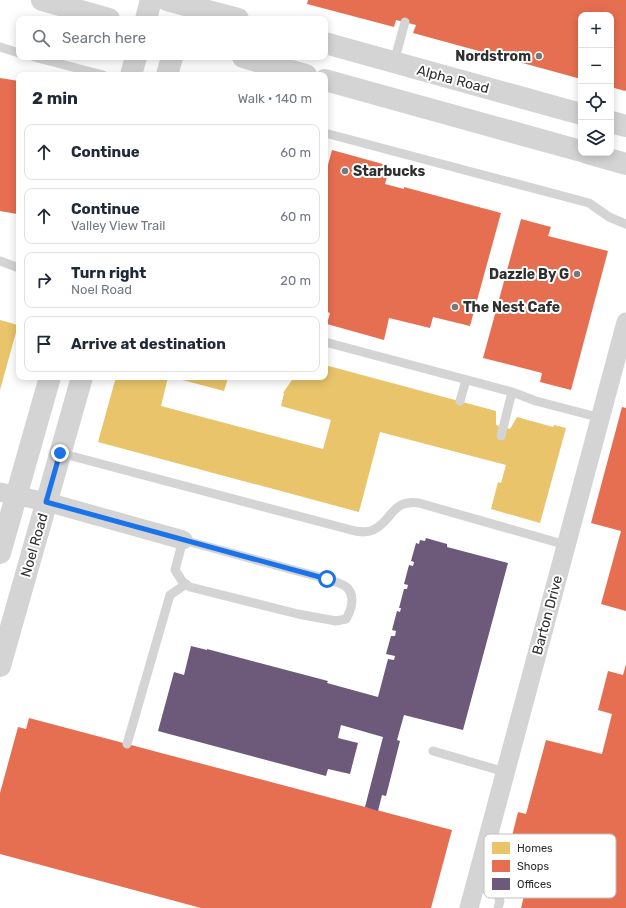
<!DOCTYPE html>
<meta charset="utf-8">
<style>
:root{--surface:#fff;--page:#f2f2f3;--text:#1f2937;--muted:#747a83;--line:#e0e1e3}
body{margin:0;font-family:Rubik,sans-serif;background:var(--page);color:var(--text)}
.controls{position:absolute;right:12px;top:12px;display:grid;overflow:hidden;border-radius:8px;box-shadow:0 2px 10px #0003}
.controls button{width:36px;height:36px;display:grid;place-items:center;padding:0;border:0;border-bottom:1px solid var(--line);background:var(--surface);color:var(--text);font:20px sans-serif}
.stop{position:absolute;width:12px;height:12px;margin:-9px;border:3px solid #1a73e8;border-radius:50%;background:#fff}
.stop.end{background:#1a73e8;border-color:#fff;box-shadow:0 1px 4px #0008}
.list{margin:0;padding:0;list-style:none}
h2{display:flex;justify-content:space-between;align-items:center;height:52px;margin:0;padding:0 16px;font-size:17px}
h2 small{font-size:13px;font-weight:400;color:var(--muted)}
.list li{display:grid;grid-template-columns:26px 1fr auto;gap:12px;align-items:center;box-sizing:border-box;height:56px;margin:0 8px 8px;padding:0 8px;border:1px solid var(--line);border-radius:8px}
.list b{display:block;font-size:15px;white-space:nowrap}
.list p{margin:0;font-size:13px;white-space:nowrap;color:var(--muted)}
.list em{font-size:13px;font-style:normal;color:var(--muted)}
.icon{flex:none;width:22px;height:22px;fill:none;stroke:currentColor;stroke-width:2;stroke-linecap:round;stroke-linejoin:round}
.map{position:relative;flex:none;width:626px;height:908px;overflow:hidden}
.search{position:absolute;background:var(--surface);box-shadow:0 2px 10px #0003;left:16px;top:16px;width:312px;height:44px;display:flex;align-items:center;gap:10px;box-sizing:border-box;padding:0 14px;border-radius:8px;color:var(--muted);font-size:15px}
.panel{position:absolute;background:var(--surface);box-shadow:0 2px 10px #0003;left:16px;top:72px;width:312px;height:308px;border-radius:8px}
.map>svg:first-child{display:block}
.homes{fill:#e9c46a}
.shops{fill:#e76f51}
.offices{fill:#6d597a}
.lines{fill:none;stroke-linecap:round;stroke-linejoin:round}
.service{stroke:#d4d4d4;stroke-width:9}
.minor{stroke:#d4d4d4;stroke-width:19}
.tertiary{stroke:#d4d4d4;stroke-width:22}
.route{stroke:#1a73e8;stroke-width:5}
.poi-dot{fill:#787878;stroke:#fff;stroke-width:1.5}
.labels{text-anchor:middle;stroke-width:4;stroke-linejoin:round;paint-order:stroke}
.poi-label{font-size:14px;font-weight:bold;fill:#2f2f2f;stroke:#fff;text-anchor:end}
.street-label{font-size:14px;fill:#2f2f2f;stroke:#fff}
.key{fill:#fff;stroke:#c1c1c1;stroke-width:1}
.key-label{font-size:11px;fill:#2f2f2f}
</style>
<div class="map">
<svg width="626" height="908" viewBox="0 0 626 908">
<rect width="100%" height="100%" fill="#fff"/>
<!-- homes -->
<g class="homes">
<path d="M0 320 18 325 0 390Z"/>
<path d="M325 365 496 411V425L510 429 517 417 553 427 554 425 566 428 540 523 491 509 498 482 501 483 506 465 380 432 359 512 98 442 116 377H168L161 406 323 449 331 420 281 406 284 393H283L294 377H325Z"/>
<path d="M171 377H234L235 380 228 378 224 391Z"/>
</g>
<!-- shops -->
<g class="shops">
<path d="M308 0H626V90L625 91 611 87V15H581V79L413 33 416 25 396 20 394 27 307 4Z"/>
<path d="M0 78 19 81V220L17 214 0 211Z"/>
<path d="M332 150 390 166 385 184 404 189V187L501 213 470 326 433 317 430 328 389 318 384 340 327 324 330 313 325 311V176Z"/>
<path d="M521 219 551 227 548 236 608 251 571 390 540 382 542 373 483 358Z"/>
<path d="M622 407 626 408V611L601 604 621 531 591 523Z"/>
<path d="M626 664V908H521L526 888 508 883 516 851 509 848 518 812 526 814 546 740 602 754 612 714 598 710 608 671 623 675Z"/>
<path d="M29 718 452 830 431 908H201L0 854V793L18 727 26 729Z"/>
</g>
<!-- offices -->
<path class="offices" d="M426 538 447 544V547L508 563 463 730 404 715 397 740 400 741 386 796 382 795 378 811 365 807 383 737 341 725 338 738 358 743 350 774 328 769 326 776 158 731 174 672 184 675 191 646 207 650V649L328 681 327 683 378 697 388 659 394 660 395 656 386 654 391 636H395L396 631 392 630 397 611 400 612 401 608H399L404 589H407L408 585 404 584 409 565 413 566 414 562 411 561 416 543 419 544 420 540 425 541Z"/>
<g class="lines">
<!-- service -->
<g class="service">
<path d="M0 47 19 53"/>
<path d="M34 57 103 75"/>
<path d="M394 62 405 22"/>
<path d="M325 133 589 203 609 217 626 224"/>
<path d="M0 261 19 268"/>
<path d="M325 342 512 392 536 401 601 418"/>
<path d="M460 401 466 380"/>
<path d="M501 436 512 392"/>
<path d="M60 453 355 531C361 532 367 533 373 530 392 522 391 499 419 503L566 545"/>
<path d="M183 540 327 579C332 581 340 583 345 586 356 594 352 609 346 619L336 621 298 614 190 587 182 581 175 570Z"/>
<path d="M127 744 170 595 186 584"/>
<path d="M433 751 505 772"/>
<path d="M474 886 496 892 500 901 498 908"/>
</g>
<!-- minor -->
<g class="minor">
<path d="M0 492 47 502 183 540"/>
<path d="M469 908 626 322"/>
</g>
<!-- tertiary -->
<g class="tertiary">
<path d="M42 0 109 19"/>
<path d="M167 0 238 19"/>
<path d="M146 19 151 0"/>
<path d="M325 43 581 114"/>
<path d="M243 57 306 75"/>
<path d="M131 75 136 57"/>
<path d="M167 75 172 57"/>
<path d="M325 80 581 151"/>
<path d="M611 122 626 126"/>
<path d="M587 153 626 164"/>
<path d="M0 553 50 377"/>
<path d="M0 666 82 377"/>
</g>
</g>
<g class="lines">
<!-- route -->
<path class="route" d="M60 453 46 502 327 579"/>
</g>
<!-- markers -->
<g class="poi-dot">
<circle cx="539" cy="56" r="4"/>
<circle cx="345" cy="171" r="4"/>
<circle cx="577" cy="274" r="4"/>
<circle cx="455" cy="307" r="4"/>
</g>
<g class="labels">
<!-- poi labels -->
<g class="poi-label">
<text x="531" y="61">Nordstrom</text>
<text x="353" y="176" text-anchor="start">Starbucks</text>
<text x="569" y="279">Dazzle By G</text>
<text x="463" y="312" text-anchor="start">The Nest Cafe</text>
</g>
<!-- street labels -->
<g class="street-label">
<text transform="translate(453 79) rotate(15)" y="5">Alpha Road</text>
<text transform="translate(34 545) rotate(-74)" y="5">Noel Road</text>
<text transform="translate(547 615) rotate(-75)" y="5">Barton Drive</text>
</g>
</g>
<!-- legend -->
<rect x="484" y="834" width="132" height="64" rx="6" class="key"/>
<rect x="492" y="842" width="18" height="12" fill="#e9c46a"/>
<rect x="492" y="860" width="18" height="12" fill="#e76f51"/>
<rect x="492" y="878" width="18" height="12" fill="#6d597a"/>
<g class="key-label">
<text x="517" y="852">Homes</text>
<text x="517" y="870">Shops</text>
<text x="517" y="888">Offices</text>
</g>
</svg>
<div class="controls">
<button>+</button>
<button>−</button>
<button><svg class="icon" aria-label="locate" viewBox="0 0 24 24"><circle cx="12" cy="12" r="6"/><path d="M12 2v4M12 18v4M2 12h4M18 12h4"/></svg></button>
<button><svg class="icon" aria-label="layers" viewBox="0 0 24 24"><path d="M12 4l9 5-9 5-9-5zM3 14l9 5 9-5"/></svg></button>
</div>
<div class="stop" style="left:327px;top:579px"></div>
<div class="stop end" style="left:60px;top:453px"></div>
<div class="search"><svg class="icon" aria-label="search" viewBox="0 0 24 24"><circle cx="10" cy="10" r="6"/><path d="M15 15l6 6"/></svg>Search here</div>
<section class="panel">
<h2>2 min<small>Walk · 140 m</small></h2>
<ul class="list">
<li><svg class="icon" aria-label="ahead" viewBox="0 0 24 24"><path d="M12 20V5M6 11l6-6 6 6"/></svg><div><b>Continue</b></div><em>60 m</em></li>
<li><svg class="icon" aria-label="ahead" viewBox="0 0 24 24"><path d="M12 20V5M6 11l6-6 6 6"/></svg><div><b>Continue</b><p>Valley View Trail</p></div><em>60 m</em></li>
<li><svg class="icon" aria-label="right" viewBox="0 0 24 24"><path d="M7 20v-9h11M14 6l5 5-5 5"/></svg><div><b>Turn right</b><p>Noel Road</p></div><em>20 m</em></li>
<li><svg class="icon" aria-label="arrive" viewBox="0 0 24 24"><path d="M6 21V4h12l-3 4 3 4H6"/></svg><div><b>Arrive at destination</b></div></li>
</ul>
</section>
</div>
